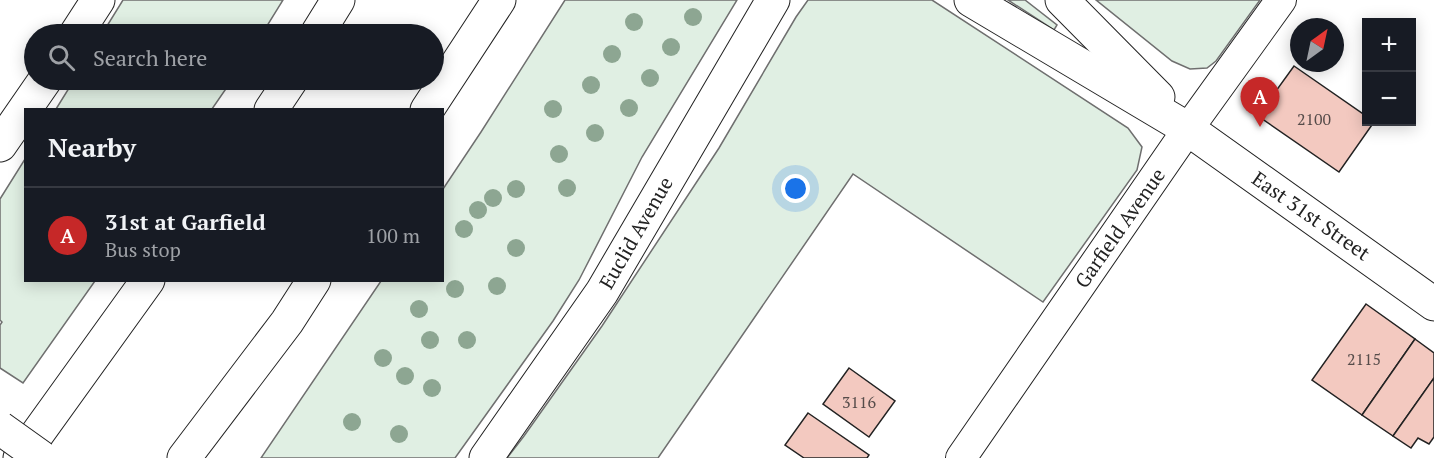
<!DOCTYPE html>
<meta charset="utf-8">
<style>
:root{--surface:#171b24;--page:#20242c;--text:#f1f3f6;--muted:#9ea1a6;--line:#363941;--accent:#c62828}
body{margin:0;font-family:"PT Serif",serif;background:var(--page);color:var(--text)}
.controls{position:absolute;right:18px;top:18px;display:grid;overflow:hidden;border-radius:0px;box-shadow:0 3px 15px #0003}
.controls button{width:54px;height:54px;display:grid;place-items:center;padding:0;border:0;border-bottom:2px solid var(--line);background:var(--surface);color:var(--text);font:30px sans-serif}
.compass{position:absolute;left:1290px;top:18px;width:54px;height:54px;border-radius:50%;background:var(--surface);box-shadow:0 3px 15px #0003;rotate:33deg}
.you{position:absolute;left:796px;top:189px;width:21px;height:21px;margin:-15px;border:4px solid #fff;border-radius:50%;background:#1a73e8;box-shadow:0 0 0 9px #1a73e833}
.badge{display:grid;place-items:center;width:39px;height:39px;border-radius:50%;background:var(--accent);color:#fff;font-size:20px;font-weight:700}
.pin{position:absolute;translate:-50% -50px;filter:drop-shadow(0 2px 3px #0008)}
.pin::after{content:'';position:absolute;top:32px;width:21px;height:18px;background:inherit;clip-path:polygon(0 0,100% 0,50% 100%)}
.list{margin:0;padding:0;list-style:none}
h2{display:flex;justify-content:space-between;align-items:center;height:78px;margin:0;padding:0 24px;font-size:26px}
h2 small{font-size:20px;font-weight:400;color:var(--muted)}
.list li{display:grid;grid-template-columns:39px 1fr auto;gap:18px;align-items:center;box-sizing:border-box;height:96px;padding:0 24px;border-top:2px solid var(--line)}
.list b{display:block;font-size:22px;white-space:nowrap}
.list p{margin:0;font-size:20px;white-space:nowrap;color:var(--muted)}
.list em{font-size:20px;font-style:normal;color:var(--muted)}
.icon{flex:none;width:33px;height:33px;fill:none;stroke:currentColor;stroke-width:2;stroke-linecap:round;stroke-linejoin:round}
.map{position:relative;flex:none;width:1434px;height:458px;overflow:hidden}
.search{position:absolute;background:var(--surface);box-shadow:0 3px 15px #0003;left:24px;top:24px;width:420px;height:66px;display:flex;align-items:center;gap:15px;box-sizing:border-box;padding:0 21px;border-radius:33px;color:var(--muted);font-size:22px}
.panel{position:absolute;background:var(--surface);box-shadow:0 3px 15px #0003;left:24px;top:108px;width:420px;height:174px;border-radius:0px}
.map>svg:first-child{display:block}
.green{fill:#e0efe3;stroke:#6f6f6f;stroke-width:1.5}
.building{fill:#f3c9c0;stroke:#222;stroke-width:1.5}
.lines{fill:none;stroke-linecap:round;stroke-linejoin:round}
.minor-casing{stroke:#222;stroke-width:32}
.tertiary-casing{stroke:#222;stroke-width:35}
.secondary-casing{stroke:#222;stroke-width:35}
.motorway-casing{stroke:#222;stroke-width:35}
.minor{stroke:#fff;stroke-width:30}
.tertiary{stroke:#fff;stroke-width:33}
.secondary{stroke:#fff;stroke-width:33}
.motorway{stroke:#fff;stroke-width:33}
.secondary-bridge-casing{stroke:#222;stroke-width:35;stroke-linecap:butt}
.secondary-bridge{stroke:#fff;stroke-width:33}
.tree{fill:#8da692}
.labels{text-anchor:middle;stroke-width:4.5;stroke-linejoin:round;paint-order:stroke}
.number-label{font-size:16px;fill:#564c4a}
.street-label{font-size:20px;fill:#222;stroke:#fff}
</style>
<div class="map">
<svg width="1434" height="458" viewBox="0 0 1434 458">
<rect width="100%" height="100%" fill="#fff"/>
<!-- green -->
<g class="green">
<path d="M123 0H283L262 34H102Z"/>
<path d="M565 0H737L642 157 579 280 553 321 455 458H261L381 281 442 280 443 189 481 132Z"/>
<path d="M808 0H932L1128 128 1142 147 1137 170 1043 302 853 174 658 458H507L524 436 602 326 719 148 796 17Z"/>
<path d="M1008 0H1025L1057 25 1054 30Z"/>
<path d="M1096 0H1260L1216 61 1207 68 1190 69 1172 61Z"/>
<path d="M74 80H232L212 109H56Z"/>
<path d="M25 159 26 280 95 281 23 383 0 368V325L2 322 0 320V199Z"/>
</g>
<!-- building -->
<g class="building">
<path d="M1294 66 1366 116V122H1374L1339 172 1258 116Z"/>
<path d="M1366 304 1415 339 1362 415 1312 380Z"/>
<path d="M1415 339 1434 353V378L1393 436 1362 415Z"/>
<path d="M849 368 895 401 869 437 823 404Z"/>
<path d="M1434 378V437L1429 444 1418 438 1411 448 1393 436Z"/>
<path d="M808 413 869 455 867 458H804L785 445Z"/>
</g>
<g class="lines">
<defs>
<path id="minor" d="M961 458 1188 129 1281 0"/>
<g id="tertiary">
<path d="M76 34 98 0"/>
<path d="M0 145 45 80"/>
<path d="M486 458 602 292 773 0"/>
</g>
<g id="secondary">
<path d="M971 0 1188 129 1434 304"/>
<path d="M1062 0 1158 97"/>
</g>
<g id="motorway">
<path d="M317 34 338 0"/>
<path d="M271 110 291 80"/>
<path d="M427 110 499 0"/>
<path d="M20 458 148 280"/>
<path d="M184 458 287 322 314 280"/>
</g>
</defs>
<!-- minor casing -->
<use href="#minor" class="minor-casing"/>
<!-- tertiary casing -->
<use href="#tertiary" class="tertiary-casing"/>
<!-- secondary casing -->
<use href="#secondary" class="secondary-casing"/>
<!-- motorway casing -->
<use href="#motorway" class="motorway-casing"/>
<!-- minor -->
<use href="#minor" class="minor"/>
<!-- tertiary -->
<use href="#tertiary" class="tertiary"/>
<!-- secondary -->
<use href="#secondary" class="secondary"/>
<!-- motorway -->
<use href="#motorway" class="motorway"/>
<defs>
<path id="secondary-bridge" d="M0 428 42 458"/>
</defs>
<!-- secondary-bridge casing -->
<use href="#secondary-bridge" class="secondary-bridge-casing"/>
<!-- secondary-bridge -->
<use href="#secondary-bridge" class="secondary-bridge"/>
</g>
<!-- trees -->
<g class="tree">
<circle cx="693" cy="17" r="9"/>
<circle cx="634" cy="22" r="9"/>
<circle cx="671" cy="47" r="9"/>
<circle cx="612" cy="54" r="9"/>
<circle cx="650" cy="78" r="9"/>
<circle cx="591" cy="85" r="9"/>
<circle cx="629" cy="108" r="9"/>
<circle cx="553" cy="109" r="9"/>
<circle cx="595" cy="133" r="9"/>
<circle cx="559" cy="154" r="9"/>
<circle cx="567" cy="188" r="9"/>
<circle cx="516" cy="189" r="9"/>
<circle cx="493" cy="198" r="9"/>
<circle cx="478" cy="210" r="9"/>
<circle cx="464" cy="229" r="9"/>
<circle cx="516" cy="248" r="9"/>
<circle cx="497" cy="286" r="9"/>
<circle cx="455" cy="289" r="9"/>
<circle cx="419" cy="309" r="9"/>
<circle cx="430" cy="340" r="9"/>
<circle cx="467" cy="340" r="9"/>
<circle cx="383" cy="358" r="9"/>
<circle cx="405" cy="376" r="9"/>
<circle cx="432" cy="388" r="9"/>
<circle cx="352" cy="422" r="9"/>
<circle cx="399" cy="434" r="9"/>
</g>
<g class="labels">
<!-- number labels -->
<g class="number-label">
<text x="1314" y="125">2100</text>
<text x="1364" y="365">2115</text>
<text x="859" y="408">3116</text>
</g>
<!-- street labels -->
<g class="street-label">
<text transform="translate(1311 216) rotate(35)" y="7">East 31st Street</text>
<text transform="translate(1120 228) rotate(-55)" y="7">Garfield Avenue</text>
<text transform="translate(636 233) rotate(-60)" y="7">Euclid Avenue</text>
</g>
</g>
</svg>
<div class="controls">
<button>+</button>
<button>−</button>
</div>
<svg class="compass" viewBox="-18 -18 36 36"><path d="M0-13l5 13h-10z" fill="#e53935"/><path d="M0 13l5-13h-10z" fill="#9ea1a6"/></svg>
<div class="you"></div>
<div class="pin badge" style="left:1260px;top:127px">A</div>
<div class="search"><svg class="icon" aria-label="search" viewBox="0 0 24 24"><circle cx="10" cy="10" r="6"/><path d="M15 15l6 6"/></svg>Search here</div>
<section class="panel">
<h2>Nearby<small></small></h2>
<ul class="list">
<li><span class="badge">A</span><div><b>31st at Garfield</b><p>Bus stop</p></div><em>100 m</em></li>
</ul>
</section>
</div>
